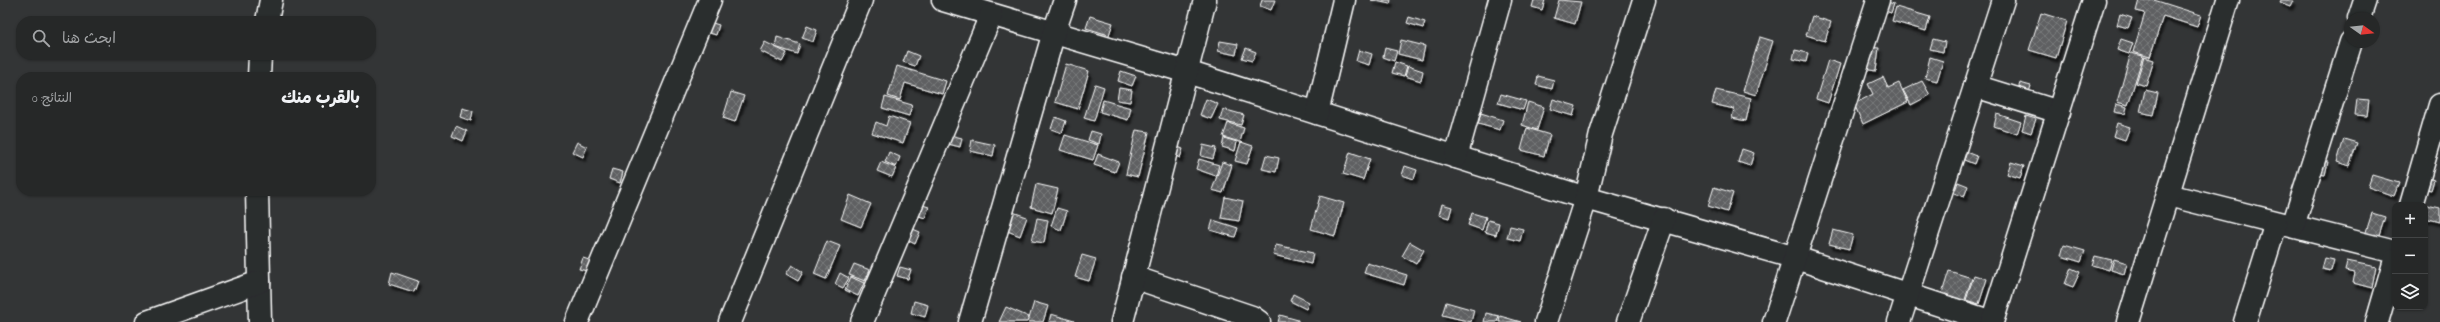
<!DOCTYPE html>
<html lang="ar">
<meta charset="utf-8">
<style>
:root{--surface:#262828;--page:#2e3030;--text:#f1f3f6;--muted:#a4a6a8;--line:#424445}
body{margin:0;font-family:"Indie Flower","Playpen Sans Arabic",sans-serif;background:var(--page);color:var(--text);direction:rtl}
.controls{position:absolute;right:12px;bottom:12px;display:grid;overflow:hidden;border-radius:8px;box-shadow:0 1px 3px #0004}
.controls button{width:36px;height:36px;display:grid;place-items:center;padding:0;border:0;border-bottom:1px solid var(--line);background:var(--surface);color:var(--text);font:20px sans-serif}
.compass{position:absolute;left:2344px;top:12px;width:36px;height:36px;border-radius:50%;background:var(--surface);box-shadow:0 1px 3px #0004;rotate:105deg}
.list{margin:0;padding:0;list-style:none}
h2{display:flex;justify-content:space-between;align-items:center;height:52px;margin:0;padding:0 16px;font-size:17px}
h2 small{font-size:13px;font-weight:400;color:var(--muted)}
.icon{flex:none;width:22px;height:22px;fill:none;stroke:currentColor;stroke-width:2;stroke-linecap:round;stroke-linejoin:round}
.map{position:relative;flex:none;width:2440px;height:322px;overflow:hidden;direction:ltr}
.search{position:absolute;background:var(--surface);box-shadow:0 1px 3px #0004;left:16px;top:16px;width:360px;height:44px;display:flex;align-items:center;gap:10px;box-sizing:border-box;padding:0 14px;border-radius:16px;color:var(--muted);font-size:15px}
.panel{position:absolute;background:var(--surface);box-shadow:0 1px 3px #0004;left:16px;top:72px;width:360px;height:124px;border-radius:16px;direction:rtl}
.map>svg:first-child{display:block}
.building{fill:url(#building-cross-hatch);stroke:#fff;filter:url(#shadow)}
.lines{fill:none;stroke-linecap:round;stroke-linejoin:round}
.minor-casing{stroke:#fff;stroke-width:25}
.minor{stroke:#2a2d2e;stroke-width:22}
</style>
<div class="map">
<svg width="2440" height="322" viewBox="0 0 2440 322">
<defs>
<pattern id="building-cross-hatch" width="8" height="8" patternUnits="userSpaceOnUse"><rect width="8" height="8" fill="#5f6162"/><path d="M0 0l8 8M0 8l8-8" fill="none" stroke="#77797a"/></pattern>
<filter id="shadow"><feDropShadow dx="2.5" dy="4.5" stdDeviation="1" flood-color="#0009"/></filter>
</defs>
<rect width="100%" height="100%" fill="#333536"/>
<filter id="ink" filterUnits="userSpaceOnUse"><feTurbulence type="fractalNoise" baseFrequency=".025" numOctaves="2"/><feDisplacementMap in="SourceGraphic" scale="8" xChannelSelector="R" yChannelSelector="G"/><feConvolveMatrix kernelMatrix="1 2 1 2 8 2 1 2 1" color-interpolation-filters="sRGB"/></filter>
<g filter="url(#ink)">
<!-- building -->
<g class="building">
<path d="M1262 0H1275L1271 10 1260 6Z"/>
<path d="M1371 0H1391L1390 4Z"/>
<path d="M1534 0H1545L1542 10 1532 7Z"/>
<path d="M1559 0 1581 2 1575 24 1554 18Z"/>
<path d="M1881 0 1894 4 1891 13 1879 9Z"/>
<path d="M2139 0H2154L2201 15 2197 27 2163 16 2150 57 2133 52 2145 13 2136 11Z"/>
<path d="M2281 0H2293L2290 6 2280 2Z"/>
<path d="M1896 7 1930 17 1926 31 1892 21Z"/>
<path d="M2041 13 2067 21 2056 58 2029 50Z"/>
<path d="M2120 14 2132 18 2128 28 2117 25Z"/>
<path d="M1090 16 1113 23 1109 35 1086 28Z"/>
<path d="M1812 16 1831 22 1825 41 1806 35Z"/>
<path d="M1409 17 1425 22 1423 28 1407 23Z"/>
<path d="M706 21 719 25 716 35 703 31Z"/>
<path d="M807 26 817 30 813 42 802 38Z"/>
<path d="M777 37 800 44 797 54 775 47Z"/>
<path d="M1760 37 1773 41 1756 95 1743 91Z"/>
<path d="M1933 39 1945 42 1943 52 1930 49Z"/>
<path d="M2121 39 2133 43 2129 54 2117 50Z"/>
<path d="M1401 40 1425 46 1422 60 1398 54Z"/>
<path d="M1220 41 1238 44 1236 55 1218 51Z"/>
<path d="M765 42 787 53 782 62 760 51Z"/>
<path d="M1866 47 1879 48 1876 71 1863 69Z"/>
<path d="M1246 48 1256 52 1252 61 1242 58Z"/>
<path d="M1385 48 1397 51 1394 61 1383 57Z"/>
<path d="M1359 50 1372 54 1369 65 1356 61Z"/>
<path d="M1795 50 1808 53 1806 62 1793 59Z"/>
<path d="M907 51 919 56 915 66 903 62Z"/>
<path d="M2131 53 2143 56 2128 105 2117 102Z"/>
<path d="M1930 57 1943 61 1937 81 1925 78Z"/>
<path d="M2144 57 2154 60 2146 86 2136 83Z"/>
<path d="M1828 60 1840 64 1828 103 1816 99Z"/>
<path d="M1395 62 1407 66 1404 76 1392 73Z"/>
<path d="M1066 64 1089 71 1078 109 1055 102Z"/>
<path d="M897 66 946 81 942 94 905 83 900 100 888 96Z"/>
<path d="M1408 66 1423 71 1421 81 1405 76Z"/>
<path d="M1121 71 1136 76 1132 86 1118 81Z"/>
<path d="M1538 76 1554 80 1552 89 1536 85Z"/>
<path d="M1883 77 1888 88 1899 83 1908 102 1863 124 1854 104 1873 94 1868 84Z"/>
<path d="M1922 81 1930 95 1911 105 1903 90Z"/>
<path d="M2020 83 2031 86 2028 95 2017 92Z"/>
<path d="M1095 84 1104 87 1094 121 1084 118Z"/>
<path d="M1119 88 1132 90 1130 102 1117 100Z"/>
<path d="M1716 90 1751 98 1746 121 1732 118 1734 109 1712 104Z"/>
<path d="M2145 90 2158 93 2153 115 2140 112Z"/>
<path d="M731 92 744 96 735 122 723 118Z"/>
<path d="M1501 94 1526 101 1523 110 1498 103Z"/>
<path d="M885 97 912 105 909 116 882 108Z"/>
<path d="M1206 99 1218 104 1211 119 1200 115Z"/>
<path d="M1553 99 1576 106 1573 116 1550 109Z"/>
<path d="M2357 99 2369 100 2367 116 2355 115Z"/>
<path d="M1103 100 1131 108 1128 120 1100 112Z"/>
<path d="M1528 102 1544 107 1537 130 1522 125Z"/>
<path d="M2116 104 2127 107 2125 114 2114 112Z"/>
<path d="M462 108 473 111 471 121 460 117Z"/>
<path d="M1223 109 1244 115 1241 125 1220 120Z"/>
<path d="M1481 113 1503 120 1500 130 1478 124Z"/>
<path d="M1997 114 2021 122 2017 134 1994 126Z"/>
<path d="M889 116 910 123 903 143 872 133 876 122 886 126Z"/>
<path d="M2026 116 2036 119 2031 133 2022 130Z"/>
<path d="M1055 117 1066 121 1062 133 1051 129Z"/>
<path d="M1228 123 1244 128 1240 142 1223 137Z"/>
<path d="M2117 123 2130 127 2125 140 2113 136Z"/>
<path d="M456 126 467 131 463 141 452 136Z"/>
<path d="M1527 128 1550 135 1544 156 1521 150Z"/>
<path d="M1136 130 1149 132 1138 177 1126 174Z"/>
<path d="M1091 131 1101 134 1099 144 1088 140Z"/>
<path d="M950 135 962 138 960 147 948 144Z"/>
<path d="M1065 135 1098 145 1093 160 1060 150Z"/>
<path d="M1224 138 1237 142 1235 151 1222 147Z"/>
<path d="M2344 139 2357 143 2349 166 2337 162Z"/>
<path d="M972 140 995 145 993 156 970 151Z"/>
<path d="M577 142 587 147 583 157 572 152Z"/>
<path d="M1241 142 1253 146 1247 164 1235 161Z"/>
<path d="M1173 145 1183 149 1180 158 1170 153Z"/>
<path d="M1203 145 1216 148 1213 159 1201 156Z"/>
<path d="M1742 149 1754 153 1750 166 1738 162Z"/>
<path d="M889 152 900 157 896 167 885 162Z"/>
<path d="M1350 152 1370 159 1363 180 1343 174Z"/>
<path d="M1967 152 1977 156 1974 164 1964 160Z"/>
<path d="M1098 154 1119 162 1115 172 1094 165Z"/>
<path d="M1266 155 1279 158 1276 172 1262 169Z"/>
<path d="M1199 159 1219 165 1216 176 1196 169Z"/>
<path d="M2315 160 2328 162 2325 175 2312 173Z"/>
<path d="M881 162 896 168 892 177 877 171Z"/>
<path d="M1222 162 1232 165 1223 193 1212 190Z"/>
<path d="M2011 162 2024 166 2020 178 2007 174Z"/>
<path d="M1405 166 1417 170 1414 179 1402 175Z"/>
<path d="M612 169 623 172 620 183 609 179Z"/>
<path d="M2372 175 2399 183 2394 196 2368 187Z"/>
<path d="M2422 176 2434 180 2431 190 2419 187Z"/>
<path d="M1958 182 1968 186 1964 197 1954 193Z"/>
<path d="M1036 184 1058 189 1052 213 1031 207Z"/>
<path d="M1714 187 1733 193 1727 212 1708 206Z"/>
<path d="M850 195 871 204 861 227 841 219Z"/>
<path d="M1320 196 1344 203 1335 236 1311 229Z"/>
<path d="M1225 197 1243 201 1239 221 1221 218Z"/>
<path d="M916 203 929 207 925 218 913 214Z"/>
<path d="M1442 204 1452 207 1449 218 1439 215Z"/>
<path d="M2427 205 2440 208V222L2425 218Z"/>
<path d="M1057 208 1067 211 1061 230 1051 226Z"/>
<path d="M1007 210 1027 217 1020 236 1000 228Z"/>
<path d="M1472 213 1486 217 1482 230 1468 225Z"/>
<path d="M2372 213 2385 217 2378 239 2365 235Z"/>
<path d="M1037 218 1048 220 1044 243 1032 241Z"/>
<path d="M1213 220 1238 228 1235 237 1210 230Z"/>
<path d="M1488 220 1499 223 1496 235 1485 232Z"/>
<path d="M1510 226 1523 229 1520 241 1507 238Z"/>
<path d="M908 227 920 232 915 244 903 238Z"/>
<path d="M1833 230 1853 235 1849 249 1829 244Z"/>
<path d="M827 241 840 246 826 279 814 274Z"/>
<path d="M1410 242 1424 250 1416 264 1402 256Z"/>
<path d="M1276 245 1313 253 1311 264 1273 255Z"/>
<path d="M2064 245 2085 251 2081 262 2061 256Z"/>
<path d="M1082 255 1096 259 1089 281 1075 277Z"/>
<path d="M2095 256 2112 260 2109 270 2092 265Z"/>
<path d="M583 258 595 262 591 272 579 269Z"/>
<path d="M2325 258 2334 260 2331 271 2322 269Z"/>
<path d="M2114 259 2127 263 2124 274 2111 270Z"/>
<path d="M2347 261 2376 267 2372 288 2353 283 2355 273 2345 271Z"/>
<path d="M1367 263 1407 275 1404 285 1364 273Z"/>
<path d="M854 264 870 270 865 281 849 275Z"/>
<path d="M792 265 803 272 798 281 786 274Z"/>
<path d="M900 267 911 270 908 279 897 276Z"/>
<path d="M2071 268 2080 272 2073 287 2065 284Z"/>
<path d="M1949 271 1972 278 1961 312 1947 307 1950 296 1942 293Z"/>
<path d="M392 272 418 281 414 292 389 284Z"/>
<path d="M840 273 849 278 843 288 835 284Z"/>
<path d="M1974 275 1987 279 1979 304 1966 300Z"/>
<path d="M851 277 864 283 858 296 845 290Z"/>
<path d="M1293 294 1309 302 1306 309 1290 301Z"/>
<path d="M914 301 928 305 925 317 911 313Z"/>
<path d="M1034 302 1048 306 1043 322H1028Z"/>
<path d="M1446 302 1474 310 1471 322 1442 315Z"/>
<path d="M1006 307 1029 317 1027 322H999Z"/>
<path d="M1486 313 1499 316 1497 322H1484Z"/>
<path d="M1051 314 1074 321V322H1049Z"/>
<path d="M1280 315 1298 320V322H1278Z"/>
<path d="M1500 316 1521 322H1499Z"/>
</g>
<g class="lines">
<defs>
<g id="minor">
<path d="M943 0 1187 72 1586 198 1796 258 1992 322"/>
<path d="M2359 18 2365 0"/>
<path d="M267 21 271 0"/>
<path d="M259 77 260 55"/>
<path d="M1975 86 2059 112"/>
<path d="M1317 113 1344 0"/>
<path d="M1456 157 1500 0"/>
<path d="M257 191 260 322"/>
<path d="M2168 195 2395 252"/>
<path d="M2411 205 2440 105"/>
<path d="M2293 226 2351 42"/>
<path d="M1133 277 1252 317 1259 322"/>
<path d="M147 322 259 282"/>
<path d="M577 322 710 0"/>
<path d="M730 322 861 0"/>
<path d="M862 322 991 15"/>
<path d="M970 322 1054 32 1065 0"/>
<path d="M1122 322 1205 0"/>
<path d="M1546 322 1586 198 1601 134 1644 0"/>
<path d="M1628 322 1664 219"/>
<path d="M1774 322 1878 0"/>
<path d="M1899 322 2003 0"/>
<path d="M1992 322 2094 0"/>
<path d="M2128 322 2228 0"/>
<path d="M2245 322 2276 223"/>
<path d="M2377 322 2395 260"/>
</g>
</defs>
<!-- minor casing -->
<use href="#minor" class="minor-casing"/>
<!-- minor -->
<use href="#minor" class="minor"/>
</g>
</g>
</svg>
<div class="controls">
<button>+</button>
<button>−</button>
<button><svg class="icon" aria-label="layers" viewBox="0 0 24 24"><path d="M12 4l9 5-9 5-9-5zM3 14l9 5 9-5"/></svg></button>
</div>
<svg class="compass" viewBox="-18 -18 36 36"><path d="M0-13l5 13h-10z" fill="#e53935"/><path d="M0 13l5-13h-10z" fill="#a4a6a8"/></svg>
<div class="search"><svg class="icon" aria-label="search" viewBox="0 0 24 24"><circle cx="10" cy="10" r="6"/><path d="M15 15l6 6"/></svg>ابحث هنا</div>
<section class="panel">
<h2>بالقرب منك<small>النتائج: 0</small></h2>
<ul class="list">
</ul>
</section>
</div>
